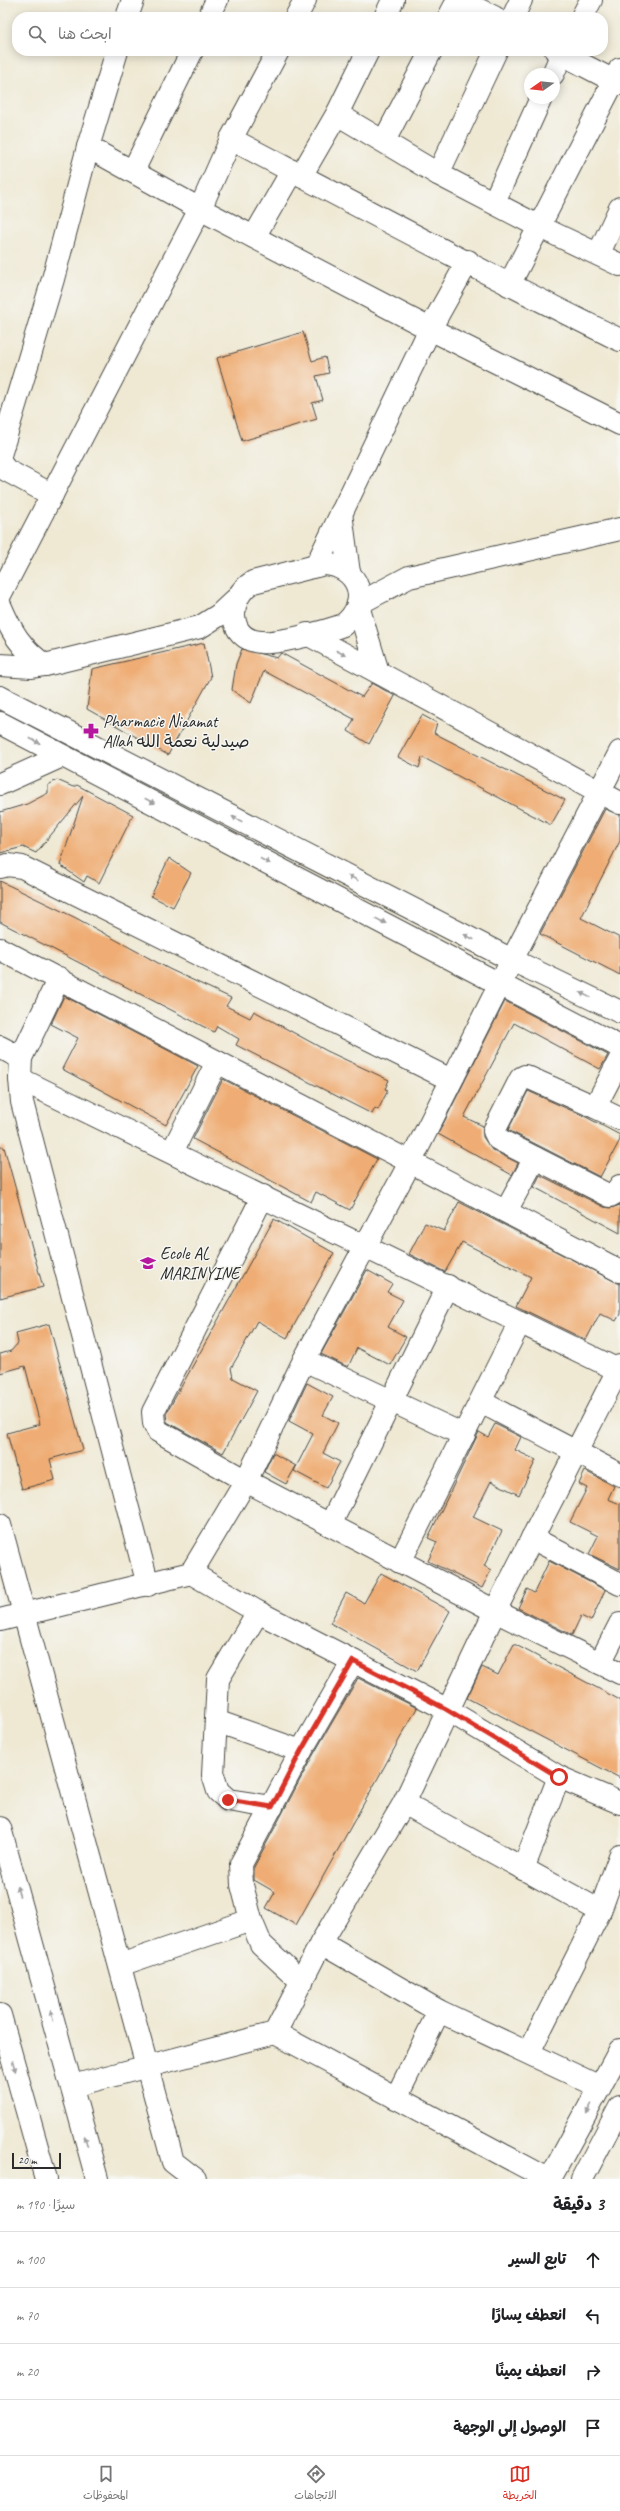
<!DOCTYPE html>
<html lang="ar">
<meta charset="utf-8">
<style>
:root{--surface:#fff;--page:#f2f2f2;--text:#202124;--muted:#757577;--line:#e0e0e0;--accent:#d93025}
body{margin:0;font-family:Caveat,"Playpen Sans Arabic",sans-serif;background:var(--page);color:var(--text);direction:rtl}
.compass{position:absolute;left:524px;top:68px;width:36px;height:36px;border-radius:50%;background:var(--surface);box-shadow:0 2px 10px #0003;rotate:256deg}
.scale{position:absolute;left:12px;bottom:10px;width:49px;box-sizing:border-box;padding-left:4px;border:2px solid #2b2b2b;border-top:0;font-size:11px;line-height:14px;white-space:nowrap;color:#2b2b2b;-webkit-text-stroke:3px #f6f6f2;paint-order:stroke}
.stop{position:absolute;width:12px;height:12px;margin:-9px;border:3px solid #d93025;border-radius:50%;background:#fff}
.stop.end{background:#d93025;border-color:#fff;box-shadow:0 1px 4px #0008}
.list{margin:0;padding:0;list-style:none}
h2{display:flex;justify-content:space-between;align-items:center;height:52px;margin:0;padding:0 16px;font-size:17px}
h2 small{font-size:13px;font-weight:400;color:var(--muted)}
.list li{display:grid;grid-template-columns:26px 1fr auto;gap:12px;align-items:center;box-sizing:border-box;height:56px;padding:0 16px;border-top:1px solid var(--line)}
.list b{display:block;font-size:15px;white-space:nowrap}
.list em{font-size:13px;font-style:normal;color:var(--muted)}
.icon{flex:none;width:22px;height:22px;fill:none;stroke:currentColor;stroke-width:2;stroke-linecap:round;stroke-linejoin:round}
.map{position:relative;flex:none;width:620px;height:2179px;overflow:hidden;direction:ltr}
.search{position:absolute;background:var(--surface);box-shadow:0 2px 10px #0003;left:12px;right:12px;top:12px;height:44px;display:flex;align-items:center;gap:10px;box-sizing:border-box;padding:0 14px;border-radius:16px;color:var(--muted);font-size:15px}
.sheet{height:276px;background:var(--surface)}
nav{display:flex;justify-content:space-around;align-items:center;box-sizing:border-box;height:56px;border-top:1px solid var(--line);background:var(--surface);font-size:11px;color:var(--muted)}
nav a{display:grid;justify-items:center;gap:2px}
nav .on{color:var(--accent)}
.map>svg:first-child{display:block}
.building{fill:#efad74}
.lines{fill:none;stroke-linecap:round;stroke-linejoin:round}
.minor-casing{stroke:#484844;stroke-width:24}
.major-casing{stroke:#484844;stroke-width:24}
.minor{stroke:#fff;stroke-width:22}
.major{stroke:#fff;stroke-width:22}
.oneway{fill:#a0a0a0}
.route{stroke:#d93025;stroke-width:5}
.labels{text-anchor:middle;stroke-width:3;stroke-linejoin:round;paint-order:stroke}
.poi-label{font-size:17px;fill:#2b2b2b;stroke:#f6f6f2;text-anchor:start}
</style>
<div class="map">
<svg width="620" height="2179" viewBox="0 0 620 2179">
<rect width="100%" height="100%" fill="#f6f6f2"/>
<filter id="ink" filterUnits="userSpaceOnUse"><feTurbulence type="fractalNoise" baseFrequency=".025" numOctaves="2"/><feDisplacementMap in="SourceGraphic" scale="8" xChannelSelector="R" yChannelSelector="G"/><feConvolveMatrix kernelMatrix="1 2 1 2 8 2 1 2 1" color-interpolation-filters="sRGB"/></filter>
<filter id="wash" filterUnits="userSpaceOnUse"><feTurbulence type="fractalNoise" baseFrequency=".012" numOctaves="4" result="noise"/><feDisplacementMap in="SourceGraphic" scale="16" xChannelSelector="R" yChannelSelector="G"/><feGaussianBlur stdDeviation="0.9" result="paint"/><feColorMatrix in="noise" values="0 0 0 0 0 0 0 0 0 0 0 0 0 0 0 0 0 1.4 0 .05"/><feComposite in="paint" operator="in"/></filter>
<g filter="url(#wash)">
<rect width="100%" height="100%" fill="#efe9d4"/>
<g id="blocks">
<!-- building -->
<g class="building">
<path d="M303 332 312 361 325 357 329 373 316 376 323 400 312 403 317 419 242 441 217 358Z"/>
<path d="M204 643 211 677 168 755 87 709 92 669Z"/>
<path d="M242 649 277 658 281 653 362 697 372 683 395 696 369 744 348 731 354 719 264 671 251 703 232 690 236 664Z"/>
<path d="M422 715 437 723 434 733 565 800 551 825 422 757 419 768 398 757Z"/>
<path d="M57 780 73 787 77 785 133 815 99 883 87 876 84 882 60 865 83 796 36 853 23 847 0 853V812L27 804 48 793V785Z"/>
<path d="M605 809 620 815V841L581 918 620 938V975L540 934Z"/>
<path d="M169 858 191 873 173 907 151 896Z"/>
<path d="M0 881 76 918 169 969 231 998 226 1006 250 1018 254 1011 327 1051 389 1080 385 1089 388 1090 378 1110 375 1108 372 1114 236 1045 239 1039 217 1026 214 1032 0 922Z"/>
<path d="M64 996 198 1066 166 1125 62 1069 78 1038 51 1024Z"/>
<path d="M505 1001 608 1055 600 1069 514 1023 464 1117 483 1126V1137L492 1150 518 1163 512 1175 438 1134Z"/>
<path d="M223 1079 377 1159 350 1210 316 1192 311 1202 193 1139Z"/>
<path d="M528 1091 586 1117 620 1135V1140L600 1177 508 1130Z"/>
<path d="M0 1147H4L43 1287 0 1298Z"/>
<path d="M540 1175 604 1207 611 1208 620 1205V1233L534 1187Z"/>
<path d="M459 1202 620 1284V1314L616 1321 600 1313 586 1340 516 1306 531 1277 462 1242 445 1272 409 1254 425 1223 444 1231Z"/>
<path d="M274 1219 334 1253 287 1338 257 1321 238 1356 231 1368 233 1378 257 1391 223 1453 167 1422 166 1414Z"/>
<path d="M367 1270 392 1284 387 1292 403 1300 388 1327 406 1337 390 1365 357 1348 348 1367 321 1354Z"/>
<path d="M49 1324 83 1450 50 1459 55 1480 22 1489 7 1433 40 1424 25 1366 0 1373V1354L11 1351 18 1343 16 1333Z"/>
<path d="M307 1383 333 1397 323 1415 338 1423 323 1453 340 1462 326 1488 294 1471 313 1434 289 1421Z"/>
<path d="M495 1424 521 1437 515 1450 536 1460 519 1495 491 1481 473 1517 502 1531 484 1566 491 1570 482 1588 428 1561 437 1542 428 1538 479 1432 488 1437Z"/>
<path d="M273 1453 296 1466 286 1484 264 1472Z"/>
<path d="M585 1471 614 1486 608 1499 620 1504V1569L589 1554 598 1536 570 1522 587 1488 579 1484Z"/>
<path d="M549 1561 605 1590 591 1621 581 1616 572 1635 518 1608 527 1589 534 1593Z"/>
<path d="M381 1573 450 1611 417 1671 330 1623 346 1593 364 1603Z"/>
<path d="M514 1644 620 1700V1778L467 1698 482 1667 498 1675Z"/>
<path d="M358 1678 417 1708 296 1925 266 1908 275 1892 254 1880V1867L312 1757Z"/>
</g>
</g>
</g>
<g filter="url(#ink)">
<use href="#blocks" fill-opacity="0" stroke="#484844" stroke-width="1"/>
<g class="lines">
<defs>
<g id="minor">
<path d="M459 0 494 17"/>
<path d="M127 17 133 0"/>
<path d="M209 17 217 0"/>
<path d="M296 17 305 0"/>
<path d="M385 17 393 0"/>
<path d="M449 17 458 0"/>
<path d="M513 17 521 0"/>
<path d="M582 17 591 0"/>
<path d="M556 51 620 84"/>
<path d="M553 74 563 51"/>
<path d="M337 114 438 174 540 227 620 265"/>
<path d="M231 139C360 207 489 276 620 340"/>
<path d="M384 141 431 51"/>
<path d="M88 147 200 209 430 329 620 424"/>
<path d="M133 171 192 51"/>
<path d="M438 174 496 51"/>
<path d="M301 176 337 114 368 51"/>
<path d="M494 202 541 98"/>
<path d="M254 237 292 171"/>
<path d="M599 253 620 208"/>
<path d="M509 285 620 69"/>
<path d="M0 455 53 279 88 147 117 51"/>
<path d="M0 462 6 470 52 495"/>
<path d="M341 513 349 573"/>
<path d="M324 564C359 566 372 603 343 625 328 631 277 644 261 642 227 640 226 597 253 582Z"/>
<path d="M316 566 430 329 468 261"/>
<path d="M0 595 200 209 231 139 278 51"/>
<path d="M358 604 409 577 620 529"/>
<path d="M0 605C11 631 21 649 45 665"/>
<path d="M358 606 378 672"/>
<path d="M307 634 620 803"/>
<path d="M0 665 32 667 45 665 200 627 219 615 235 600"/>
<path d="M0 697 512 960 620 1012"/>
<path d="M0 723 620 1047"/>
<path d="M620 752 512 960 411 1161 304 1360 246 1481 191 1573 258 1612 446 1709 559 1777 620 1803"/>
<path d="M0 784 62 756"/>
<path d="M0 867 8 865 22 867 451 1080"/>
<path d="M0 949 620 1271"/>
<path d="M59 978 21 1058 20 1079 22 1102 148 1585"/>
<path d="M0 1047 21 1058"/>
<path d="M620 1059 595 1107 620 1119"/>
<path d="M20 1079 620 1371"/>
<path d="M595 1107 525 1076 521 1078 494 1131 498 1139 610 1196 617 1192 620 1186"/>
<path d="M172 1152 217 1062"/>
<path d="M263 1196 153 1412 154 1423 158 1431 246 1481 495 1611 620 1673"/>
<path d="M506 1211 535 1158"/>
<path d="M304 1360 464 1435"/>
<path d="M481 1402 620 1475"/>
<path d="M0 1525 173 2162 195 2179"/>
<path d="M330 1525 448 1286"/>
<path d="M532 1538 620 1584"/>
<path d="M400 1562 520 1322"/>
<path d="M258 1612 218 1679 213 1775 218 1791 228 1800 272 1807"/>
<path d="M0 1620 191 1573"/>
<path d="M600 1663 620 1624"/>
<path d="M216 1721 301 1751"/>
<path d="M404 1803 600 1911"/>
<path d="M523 1869 559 1777"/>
<path d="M321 1943 439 2011 600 2087"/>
<path d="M120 1965 251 1920"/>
<path d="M302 1982 261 1944 251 1920 242 1885 241 1864 301 1751 353 1661"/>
<path d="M529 2052 600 1911 620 1856"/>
<path d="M72 2086 275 2033"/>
<path d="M396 2098 439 2011"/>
<path d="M548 2179 275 2033 321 1943 404 1803 495 1611 620 1366"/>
<path d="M550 2179 620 2050"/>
<path d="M582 2179 620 2107"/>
</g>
<g id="major">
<path d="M0 1828 97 2179"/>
<path d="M0 2015 46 2179"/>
</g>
</defs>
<!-- minor casing -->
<use href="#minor" class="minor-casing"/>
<!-- major casing -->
<use href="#major" class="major-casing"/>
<!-- minor -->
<use href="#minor" class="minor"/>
<!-- major -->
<use href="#major" class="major"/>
</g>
<!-- one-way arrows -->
<defs><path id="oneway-solid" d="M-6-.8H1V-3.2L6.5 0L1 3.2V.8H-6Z"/></defs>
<g class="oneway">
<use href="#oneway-solid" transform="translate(341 653) rotate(28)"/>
<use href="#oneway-solid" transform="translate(35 741) rotate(27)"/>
<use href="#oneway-solid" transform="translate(150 801) rotate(27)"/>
<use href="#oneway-solid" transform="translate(237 819) rotate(-153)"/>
<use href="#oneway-solid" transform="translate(265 861) rotate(27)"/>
<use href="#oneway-solid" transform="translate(353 878) rotate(-153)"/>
<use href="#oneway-solid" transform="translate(381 921) rotate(27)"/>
<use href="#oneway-solid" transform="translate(469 937) rotate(-153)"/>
<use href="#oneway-solid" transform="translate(585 995) rotate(-154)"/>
<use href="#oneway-solid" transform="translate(18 1891) rotate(-106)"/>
<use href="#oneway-solid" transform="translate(52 2016) rotate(-106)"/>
<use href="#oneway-solid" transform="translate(14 2066) rotate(74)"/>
<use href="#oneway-solid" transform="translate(589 2109) rotate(118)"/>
<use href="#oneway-solid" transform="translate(86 2141) rotate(-106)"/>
</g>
</g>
<g class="lines" filter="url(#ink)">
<!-- route -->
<path class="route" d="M228 1800 272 1807 301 1751 353 1661 446 1709 559 1777"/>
</g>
<!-- icons -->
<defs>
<symbol id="pharmacy-bare" viewBox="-9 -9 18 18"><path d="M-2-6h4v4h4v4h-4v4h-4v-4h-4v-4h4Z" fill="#b5179e" stroke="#f6f6f2" stroke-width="2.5" paint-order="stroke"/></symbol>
<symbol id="school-bare" viewBox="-9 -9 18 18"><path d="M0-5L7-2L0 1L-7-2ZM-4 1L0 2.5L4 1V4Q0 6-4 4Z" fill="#b5179e" stroke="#f6f6f2" stroke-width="2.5" paint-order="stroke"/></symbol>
</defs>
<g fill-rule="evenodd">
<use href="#pharmacy-bare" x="80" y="720" width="22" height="22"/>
<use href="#school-bare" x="137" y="1252" width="22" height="22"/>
</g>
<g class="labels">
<!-- poi labels -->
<g class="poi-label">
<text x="103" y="727">Pharmacie Niaamat<tspan x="103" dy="20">Allah صيدلية نعمة الله</tspan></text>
<text x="160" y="1259">Ecole AL<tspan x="160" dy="20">MARINYINE</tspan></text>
</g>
</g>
</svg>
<svg class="compass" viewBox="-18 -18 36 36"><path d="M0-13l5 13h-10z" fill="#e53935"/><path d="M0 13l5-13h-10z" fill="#757577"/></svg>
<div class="scale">20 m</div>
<div class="stop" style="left:559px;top:1777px"></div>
<div class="stop end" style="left:228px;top:1800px"></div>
<div class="search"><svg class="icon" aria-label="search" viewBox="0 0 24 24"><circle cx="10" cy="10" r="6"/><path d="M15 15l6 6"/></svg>ابحث هنا</div>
</div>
<section class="sheet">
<h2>3 دقيقة<small>سيرًا · 190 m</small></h2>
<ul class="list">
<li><svg class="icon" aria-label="ahead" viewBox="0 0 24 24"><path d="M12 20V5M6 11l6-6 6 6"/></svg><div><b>تابع السير</b></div><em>100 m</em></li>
<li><svg class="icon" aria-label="left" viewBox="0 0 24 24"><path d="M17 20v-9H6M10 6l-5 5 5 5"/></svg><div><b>انعطف يسارًا</b></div><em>70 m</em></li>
<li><svg class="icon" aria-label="right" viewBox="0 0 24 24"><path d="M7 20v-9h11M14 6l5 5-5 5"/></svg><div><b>انعطف يمينًا</b></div><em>20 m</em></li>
<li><svg class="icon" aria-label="arrive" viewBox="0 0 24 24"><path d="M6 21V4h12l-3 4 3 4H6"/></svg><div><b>الوصول إلى الوجهة</b></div></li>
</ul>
</section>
<nav>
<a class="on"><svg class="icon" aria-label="map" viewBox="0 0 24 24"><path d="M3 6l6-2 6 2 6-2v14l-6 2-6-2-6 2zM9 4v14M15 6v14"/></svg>الخريطة</a>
<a><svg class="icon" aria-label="directions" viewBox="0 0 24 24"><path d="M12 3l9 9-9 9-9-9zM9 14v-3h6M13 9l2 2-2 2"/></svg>الاتجاهات</a>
<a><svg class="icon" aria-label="saved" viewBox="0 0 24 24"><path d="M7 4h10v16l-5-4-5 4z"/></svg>المحفوظات</a>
</nav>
